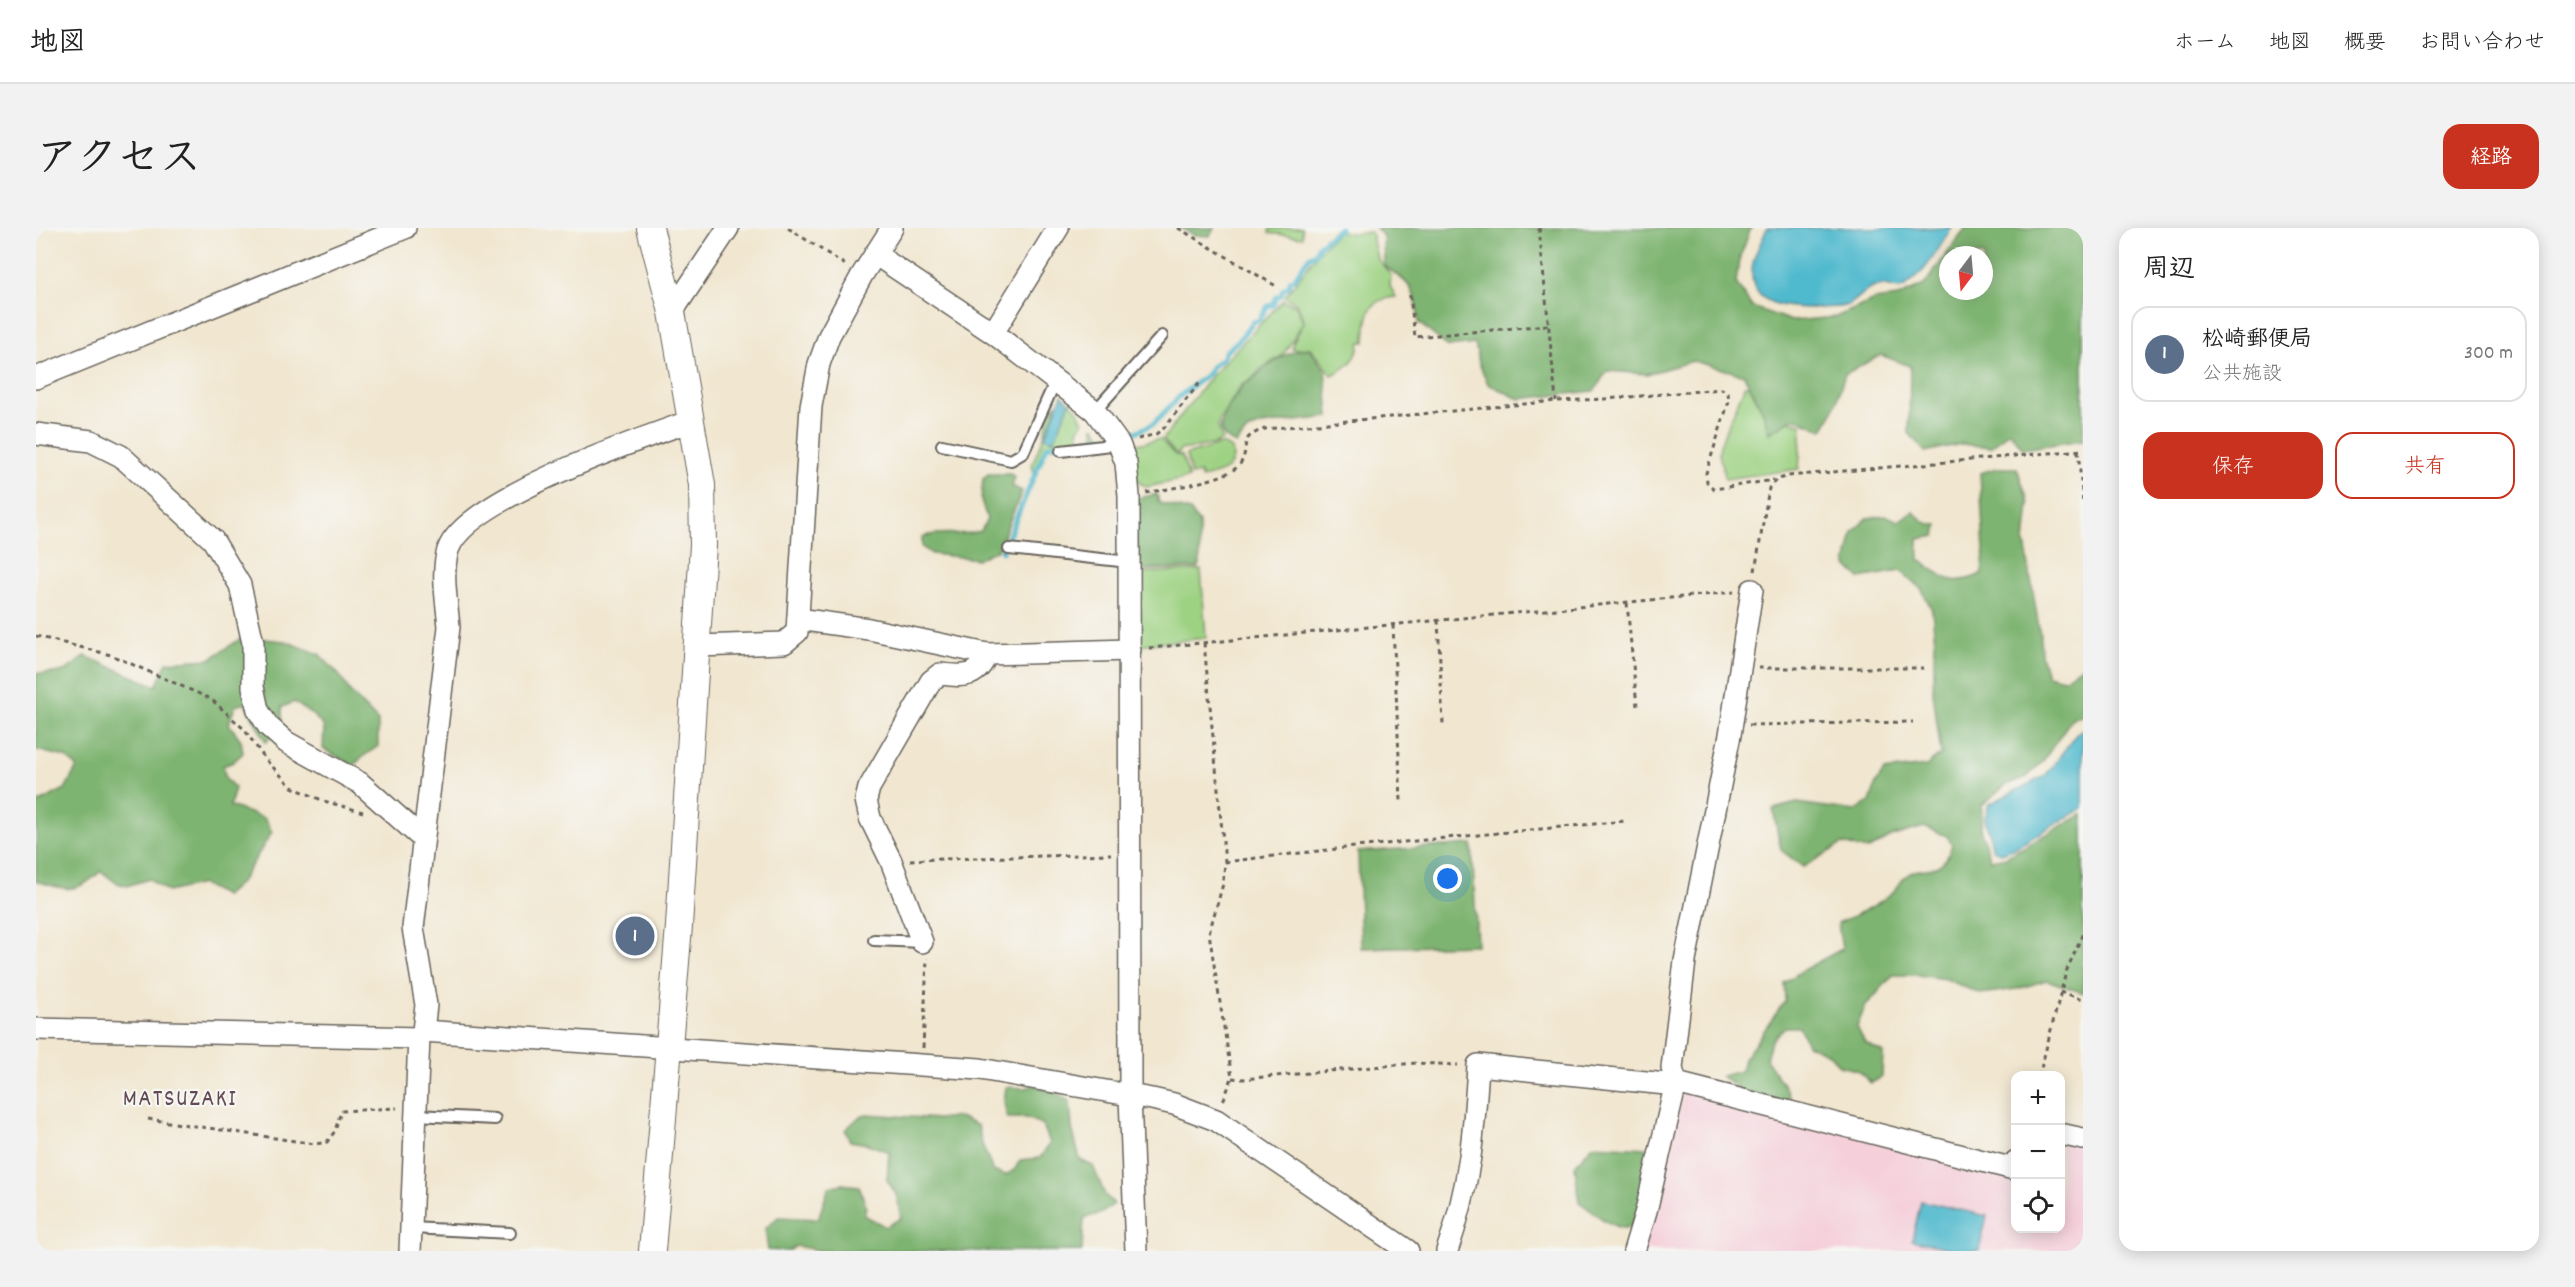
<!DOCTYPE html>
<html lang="ja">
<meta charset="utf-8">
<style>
:root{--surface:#fff;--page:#f2f2f2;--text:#222;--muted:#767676;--line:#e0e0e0;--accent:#c8321e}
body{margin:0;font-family:Dekko,"Klee One",sans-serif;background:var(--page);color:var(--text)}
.controls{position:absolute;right:18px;bottom:18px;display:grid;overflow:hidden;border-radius:12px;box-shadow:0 3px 15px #0003}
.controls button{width:54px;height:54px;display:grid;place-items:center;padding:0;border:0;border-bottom:2px solid var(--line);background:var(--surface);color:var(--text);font:30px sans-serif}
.compass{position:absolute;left:1903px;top:18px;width:54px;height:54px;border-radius:50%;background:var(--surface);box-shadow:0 3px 15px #0003;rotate:196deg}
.you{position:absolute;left:1412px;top:651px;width:21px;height:21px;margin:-15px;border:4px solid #fff;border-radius:50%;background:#1a73e8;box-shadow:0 0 0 9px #1a73e833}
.badge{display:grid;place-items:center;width:39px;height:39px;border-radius:50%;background:var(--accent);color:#fff;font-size:20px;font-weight:700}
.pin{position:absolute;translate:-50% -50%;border:3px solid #fff;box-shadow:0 2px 6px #0006}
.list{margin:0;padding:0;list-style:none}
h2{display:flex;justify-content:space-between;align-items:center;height:78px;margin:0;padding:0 24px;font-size:26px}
h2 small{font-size:20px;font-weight:400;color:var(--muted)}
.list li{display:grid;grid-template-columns:39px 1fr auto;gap:18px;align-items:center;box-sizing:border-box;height:96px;margin:0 12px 12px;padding:0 12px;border:2px solid var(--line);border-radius:18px}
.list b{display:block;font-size:22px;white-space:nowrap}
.list p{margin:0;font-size:20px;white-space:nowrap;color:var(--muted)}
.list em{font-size:20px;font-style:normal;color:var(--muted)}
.actions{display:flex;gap:12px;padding:18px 24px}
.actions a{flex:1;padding:14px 0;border:2px solid var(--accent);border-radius:18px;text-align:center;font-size:21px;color:var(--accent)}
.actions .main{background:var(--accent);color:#fff}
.icon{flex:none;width:33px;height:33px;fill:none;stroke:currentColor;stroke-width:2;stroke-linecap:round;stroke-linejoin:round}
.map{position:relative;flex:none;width:2047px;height:1023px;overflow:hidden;border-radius:18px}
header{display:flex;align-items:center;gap:36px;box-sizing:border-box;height:84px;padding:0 30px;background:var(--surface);border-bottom:2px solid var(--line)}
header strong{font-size:28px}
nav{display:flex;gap:33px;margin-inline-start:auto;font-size:21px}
.intro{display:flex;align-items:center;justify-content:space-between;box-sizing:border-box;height:144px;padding:0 36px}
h1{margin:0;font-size:42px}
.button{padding:15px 27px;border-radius:18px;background:var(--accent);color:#fff;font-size:21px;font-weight:700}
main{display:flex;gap:36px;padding:0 36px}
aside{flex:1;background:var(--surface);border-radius:18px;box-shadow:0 3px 15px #0003}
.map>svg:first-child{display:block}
.built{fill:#f5cfda}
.green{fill:#9ed283;stroke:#5d7750;stroke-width:1.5}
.forest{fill:#7eb471;stroke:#4d6846;stroke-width:1.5;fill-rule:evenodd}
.water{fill:#50b9cd;stroke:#366a74;stroke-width:1.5}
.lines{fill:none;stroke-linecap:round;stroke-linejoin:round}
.stream{stroke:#50b9cd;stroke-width:5}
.service-casing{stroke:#67635b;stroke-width:14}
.minor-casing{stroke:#67635b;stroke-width:24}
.tertiary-casing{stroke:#67635b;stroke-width:28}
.path{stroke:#67635b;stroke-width:3;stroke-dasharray:4.5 4.5;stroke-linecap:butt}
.service{stroke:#fff;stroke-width:10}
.minor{stroke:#fff;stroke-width:21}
.tertiary{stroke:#fff;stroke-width:26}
.labels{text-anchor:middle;stroke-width:4.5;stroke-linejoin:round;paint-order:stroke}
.quarter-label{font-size:24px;letter-spacing:1.5px;fill:#644a55;stroke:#f6f6f2}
</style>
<header>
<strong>地図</strong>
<nav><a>ホーム</a><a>地図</a><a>概要</a><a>お問い合わせ</a></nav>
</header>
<div class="intro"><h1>アクセス</h1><a class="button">経路</a></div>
<main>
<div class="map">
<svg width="2047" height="1023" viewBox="0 0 2047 1023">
<rect width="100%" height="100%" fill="#f6f6f2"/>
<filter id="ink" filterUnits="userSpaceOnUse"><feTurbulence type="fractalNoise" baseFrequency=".0167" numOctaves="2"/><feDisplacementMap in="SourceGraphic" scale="12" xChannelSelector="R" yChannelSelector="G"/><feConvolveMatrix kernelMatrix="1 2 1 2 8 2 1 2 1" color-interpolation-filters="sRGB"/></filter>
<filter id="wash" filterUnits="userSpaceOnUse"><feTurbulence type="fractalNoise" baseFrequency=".008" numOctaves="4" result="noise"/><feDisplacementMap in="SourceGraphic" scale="24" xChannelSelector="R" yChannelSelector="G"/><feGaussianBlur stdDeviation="1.35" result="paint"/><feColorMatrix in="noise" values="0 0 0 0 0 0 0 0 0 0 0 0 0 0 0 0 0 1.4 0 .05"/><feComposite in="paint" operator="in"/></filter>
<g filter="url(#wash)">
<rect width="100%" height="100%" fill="#f1e6cf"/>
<!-- built -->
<path class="built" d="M1647 865 1979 948 1980 1000H2024L2025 910 2047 916V1023H1606Z"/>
<!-- green -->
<g class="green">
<path d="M1234 0H1266V9L1233 5Z"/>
<path d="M1303 3 1318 6 1335 4 1341 30 1355 47 1354 58 1360 69C1329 72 1331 89 1329 114H1324C1320 132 1313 139 1296 147L1275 120 1256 121 1257 114 1268 95 1262 77 1249 68 1286 20Z"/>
<path d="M1247 72 1261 78 1267 95 1247 127 1225 141 1215 152 1206 156 1183 192 1182 199 1186 211 1180 216 1144 222 1142 226H1139L1127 211 1176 147Z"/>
<path d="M1721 156 1746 190 1766 197 1763 241 1689 251 1683 226 1684 217 1709 157Z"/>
<path d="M1034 174 1042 183 1047 195 1042 202 1043 210 1059 209 1058 198 1066 208 1010 217 998 245 996 236 1007 211 1013 185 1021 175 1009 208 1018 213Z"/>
<path d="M1124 211 1139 227 1146 228 1153 250 1111 259 1102 254 1092 218Z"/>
<path d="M1186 216 1196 221C1201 243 1183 246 1165 250L1164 245 1155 247 1150 227Z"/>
<path d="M1165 342 1170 410 1102 417 1099 345Z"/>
</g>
<!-- forest -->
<g class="forest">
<path d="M1144 0H1178L1174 8 1158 7Z"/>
<path d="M1340 0H1715L1703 32 1700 55 1716 79 1756 93 1800 89 1838 72 1862 69 1888 57 1930 0H2047V212L1987 221 1973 203 1955 219 1925 216 1889 224 1873 205 1874 138 1845 127 1809 146 1797 184 1787 202 1758 190 1733 205 1727 184 1708 147 1657 133 1611 146 1571 143 1558 163 1483 171 1452 156 1443 135 1439 116 1412 119 1383 95C1379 62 1377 56 1348 38L1347 8ZM1912 27H1948V63H1912Z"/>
<path d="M1273 120 1289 142 1293 189 1225 197 1211 203 1200 216C1167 203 1197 175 1208 156 1216 154 1220 148 1227 142 1243 130 1253 123 1273 120Z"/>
<path d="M1961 240H1981L1993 276 1989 314 2004 406 2005 427 2011 447 2028 451 2047 437V488L2036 490 2007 533 1991 549 1970 557 1946 577 1945 604 1955 632 1970 629 2047 586V765L2011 752 1981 761 1944 766 1910 751 1881 747H1857L1829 779 1821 799 1829 815 1847 825 1846 848 1835 855 1821 842 1803 838 1795 827 1771 816 1763 799H1749L1735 813 1730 831C1738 846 1751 857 1755 873 1719 874 1712 869 1685 848L1705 843 1708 831 1749 773 1748 755 1767 742 1806 721 1802 695C1822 686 1841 678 1858 663 1863 659 1865 652 1870 648 1885 634 1905 652 1916 617L1911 608 1888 599 1857 608 1831 622 1806 616 1767 639 1745 622 1737 581 1761 575 1819 583 1834 574 1840 555 1848 543 1890 538 1905 526 1897 464 1899 414 1896 382 1886 362 1865 343 1823 350 1810 337 1817 304 1831 290 1851 288 1863 293 1877 284 1890 295 1902 297 1900 308 1882 311 1883 332C1911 350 1913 360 1946 346L1948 324 1944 245Z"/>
<path d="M952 246H974L979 249 976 258 986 263 962 321 942 331 896 326 886 319V309C906 302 925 309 945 303L951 291 945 272 947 251Z"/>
<path d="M1121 266 1123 275 1154 283 1163 295 1164 336 1162 340 1097 342 1099 271Z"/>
<path d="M207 409 249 413 283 426 304 448 313 463 342 493V518L325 530 318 538 287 521 288 499 279 489 258 474 246 479V497L230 514 209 475 199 478 193 496 205 512 207 525 197 534 187 538 190 551 199 560 194 578 228 590 236 604 205 654 189 668 166 656 132 664 113 651 91 658 79 654 65 643C39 667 32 662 0 653V576L29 561 41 539 29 529 0 522V445C25 446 30 445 49 428L120 458 131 434 174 431Z"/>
<path d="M1436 616 1441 717 1325 720 1322 624Z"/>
<path d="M998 857 1021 865 1034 874 1036 900 1044 932 1057 938 1069 967 1078 976 1066 985 1048 990 1046 1023H787L760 1018 753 1023 732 1022 729 1001 742 989 782 991 793 959 806 956 823 958 830 978 828 987 850 999 865 990 860 966 851 952 853 924 832 916 814 913 809 902 821 891 831 886 902 891 917 889 926 890 942 898 946 916 957 943 970 947 979 941 984 932 1004 930 1014 915 1007 897 991 890H971L968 874 970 859 990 860Z"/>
<path d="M1557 917 1612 920C1619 929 1630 940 1630 952 1630 972 1605 1006 1582 999 1568 995 1555 982 1543 974L1539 937Z"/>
</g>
<!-- water -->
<g class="water">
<path d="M1731 0H1916C1901 22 1889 48 1865 61 1858 62 1850 56 1843 58 1827 61 1823 72 1812 77 1804 80 1792 79 1784 80 1761 80 1717 81 1716 48 1715 28 1725 17 1731 0Z"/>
<path d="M1026 167 1034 174 1018 212 1009 209Z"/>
<path d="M2047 501V580L1977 621 1965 625 1957 622 1949 590 1953 576 2009 548 2041 505Z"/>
<path d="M1885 973 1951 988 1943 1023H1924L1876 1012Z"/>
</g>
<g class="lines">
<!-- stream -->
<g class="stream">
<path d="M1087 210 1117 196 1145 167 1173 145 1175 139 1186 131 1189 124 1203 112 1217 94 1223 92 1232 78 1237 77 1240 69 1245 67 1247 61 1252 59 1254 52 1258 51 1273 29 1280 25 1282 18 1304 0"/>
<path d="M966 324 1011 218 1068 209"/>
</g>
</g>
</g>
<g filter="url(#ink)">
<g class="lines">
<defs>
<g id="service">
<path d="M1059 183 1126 108"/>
<path d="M906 217 975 232 987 225 1020 152"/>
<path d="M1025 223 1083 216"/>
<path d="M973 321 1093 334"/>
<path d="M838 712 886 714"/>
<path d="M380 887 459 891"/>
<path d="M375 1000 474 1005"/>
</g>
<g id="minor">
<path d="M839 26 957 105 1059 183 1083 216 1090 235 1093 268 1094 868 1100 1023"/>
<path d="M636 84 692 0"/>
<path d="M957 105 1022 0"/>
<path d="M0 150 369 0"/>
<path d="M0 206 55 213 85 228 177 312 204 357 217 415V459L222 482 232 498 250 514 324 555 387 611"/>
<path d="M762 391 833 401 951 426"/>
<path d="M662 418 748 415 761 404 775 178 783 136 793 108 826 47 856 0"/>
<path d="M886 714 855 633 834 590 830 572 833 560 895 453 904 446C927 448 940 452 951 426L1094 422"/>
<path d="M0 801 383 810"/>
<path d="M387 803 944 841 1116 871 1138 876 1180 892 1372 1023"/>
<path d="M2024 906 2047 911"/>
<path d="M374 1023 383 810 387 803 390 777 377 700 413 399C411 374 405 346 412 322 429 271 604 211 655 193"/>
<path d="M1411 1023C1434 958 1438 905 1442 837L1630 856 1640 855 1978 941 1980 934"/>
<path d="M1598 1023 1610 983 1640 855 1636 840 1649 733 1694 507 1716 362"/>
</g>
<path id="tertiary" d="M614 0 636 84 666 257 667 317 643 698 616 1023"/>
</defs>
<!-- service casing -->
<use href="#service" class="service-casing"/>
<!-- minor casing -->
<use href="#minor" class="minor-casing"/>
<!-- tertiary casing -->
<use href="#tertiary" class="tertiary-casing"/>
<!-- path -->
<g class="path">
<path d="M752 0 811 38"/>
<path d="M1142 0 1240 58"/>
<path d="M1503 0 1520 173"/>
<path d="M1374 67 1379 109 1512 97"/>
<path d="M1102 211 1120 206 1128 200 1165 153"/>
<path d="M2042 223 2047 274"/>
<path d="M1110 265C1130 261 1193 252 1204 236 1216 217 1199 211 1229 201L1520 173 1570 171 1686 161 1692 165 1693 173 1670 245 1671 254 1678 261 1738 252"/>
<path d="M1719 343 1733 260 1740 252 1752 248 2047 222"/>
<path d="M1591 375 1601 478"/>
<path d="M1402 392 1407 496"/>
<path d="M1357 397 1365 573"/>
<path d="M0 408 75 427 175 471 208 501 229 531 256 559 288 573 327 584"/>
<path d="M1168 415 1189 634 1187 656 1173 705 1196 850 1186 876"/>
<path d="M1113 420 1698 364"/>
<path d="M1722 440H1888"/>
<path d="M1713 497 1877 494"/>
<path d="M874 632 1075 626"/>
<path d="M1189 634C1322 617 1456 606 1589 593"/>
<path d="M2024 764 2047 771"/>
<path d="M887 820 891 730"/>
<path d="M2003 848 2030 744 2047 705"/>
<path d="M1196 850 1207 851 1380 835 1422 837"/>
<path d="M112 891 279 916 291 914 299 903 305 883 361 880"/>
</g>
<!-- service -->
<use href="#service" class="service"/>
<!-- minor -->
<use href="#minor" class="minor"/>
<!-- tertiary -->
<use href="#tertiary" class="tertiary"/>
</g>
</g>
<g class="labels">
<!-- quarter labels -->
<g class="quarter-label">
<text x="144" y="877">MATSUZAKI</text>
</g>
</g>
</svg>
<div class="controls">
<button>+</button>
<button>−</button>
<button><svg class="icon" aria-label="locate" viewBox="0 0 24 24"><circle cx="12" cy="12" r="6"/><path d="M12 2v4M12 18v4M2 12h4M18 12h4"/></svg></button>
</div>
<svg class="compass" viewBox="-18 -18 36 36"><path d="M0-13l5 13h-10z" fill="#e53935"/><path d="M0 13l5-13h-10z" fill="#767676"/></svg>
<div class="you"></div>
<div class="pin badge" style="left:599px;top:708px;background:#5c6f8a">1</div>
</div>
<aside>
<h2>周辺<small></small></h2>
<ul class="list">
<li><span class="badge" style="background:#5c6f8a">1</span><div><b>松崎郵便局</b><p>公共施設</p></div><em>300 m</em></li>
</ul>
<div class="actions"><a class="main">保存</a><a>共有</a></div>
</aside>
</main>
